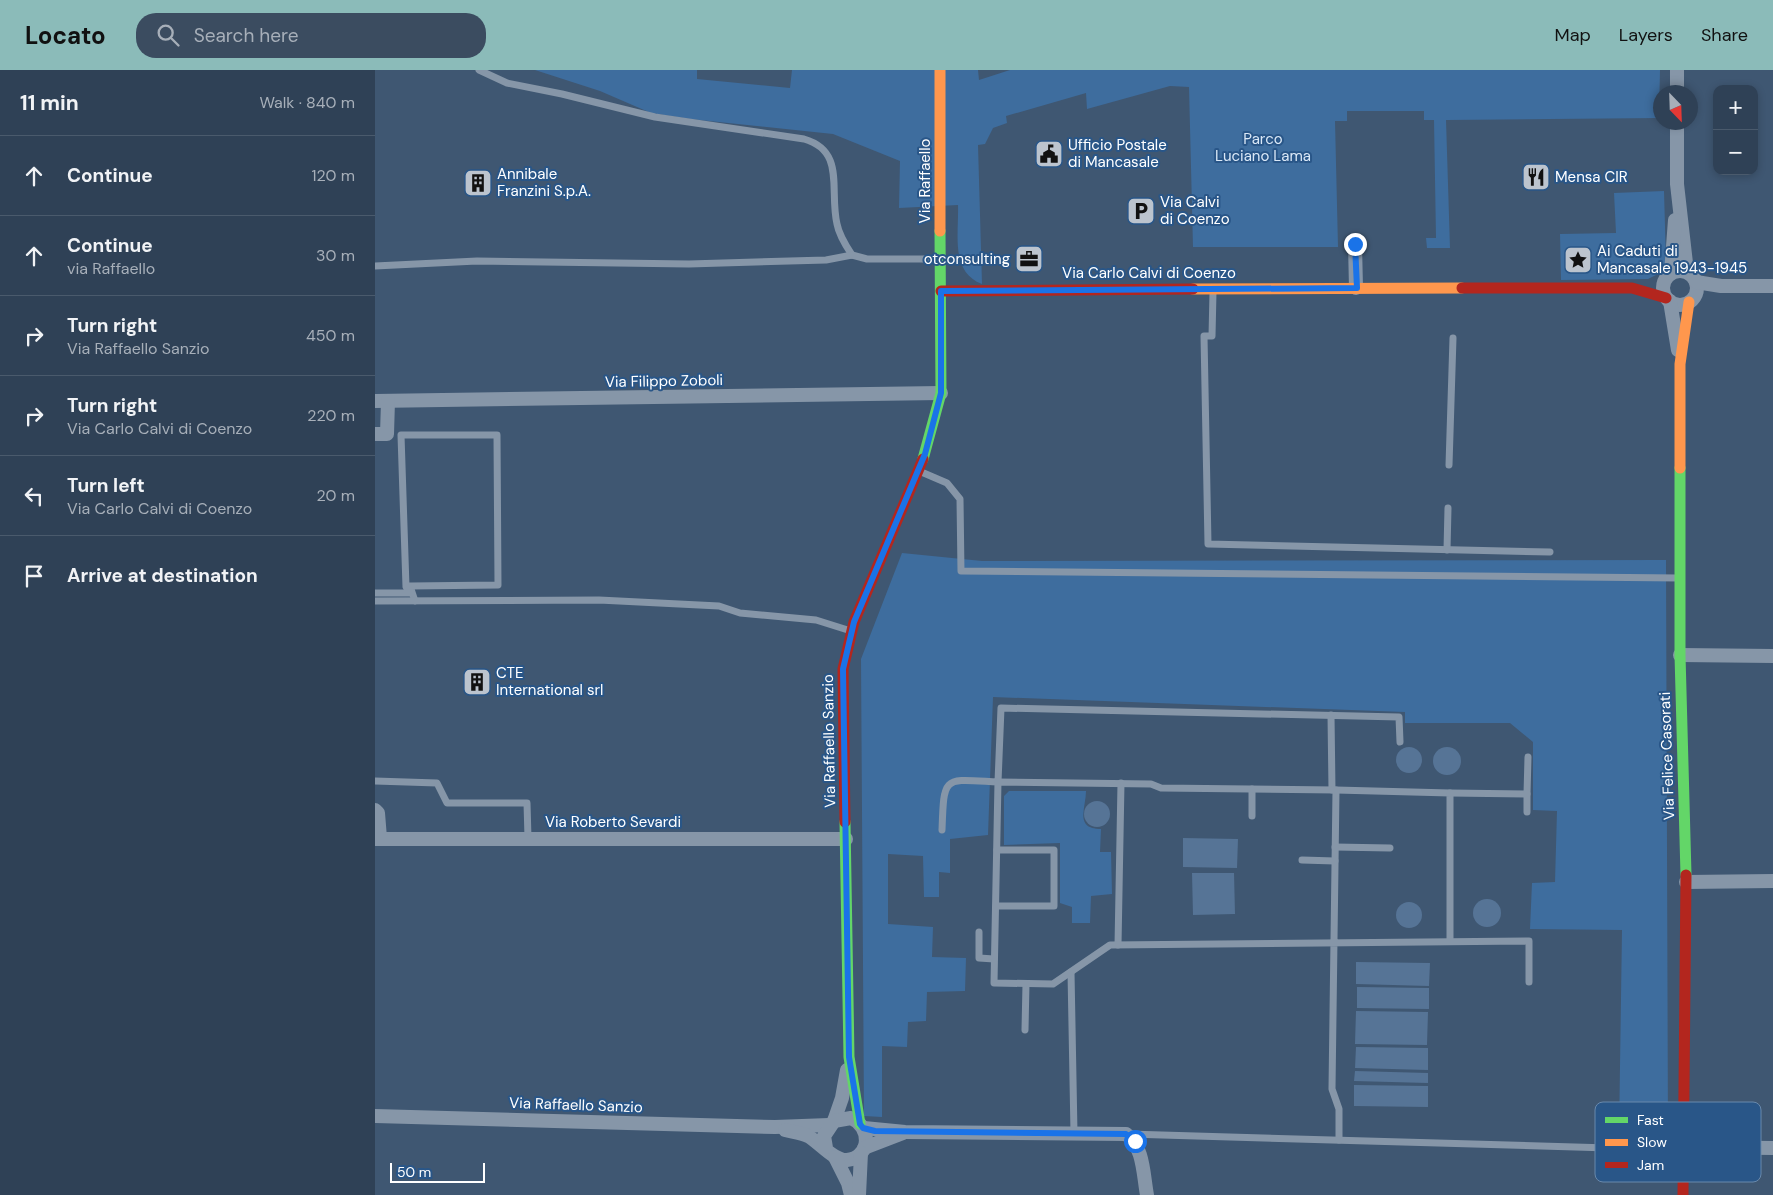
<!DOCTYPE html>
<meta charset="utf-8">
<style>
:root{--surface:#2f4156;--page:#3b4c60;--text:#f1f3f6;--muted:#a7afb9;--line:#4a5a6c;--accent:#8bbbb9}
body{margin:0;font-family:"DM Sans",sans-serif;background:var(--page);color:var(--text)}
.controls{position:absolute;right:15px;top:15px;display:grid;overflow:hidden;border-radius:10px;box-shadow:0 2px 8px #0003}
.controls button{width:45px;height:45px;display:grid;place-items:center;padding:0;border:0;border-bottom:1px solid var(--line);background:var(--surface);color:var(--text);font:25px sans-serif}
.compass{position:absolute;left:1278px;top:15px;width:45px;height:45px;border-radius:50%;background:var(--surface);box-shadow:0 2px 8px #0003;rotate:157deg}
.scale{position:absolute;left:15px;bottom:12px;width:95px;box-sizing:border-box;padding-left:5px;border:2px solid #fff;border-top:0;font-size:14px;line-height:18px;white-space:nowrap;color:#fff;-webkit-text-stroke:4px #295688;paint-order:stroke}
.stop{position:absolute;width:15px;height:15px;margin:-11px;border:4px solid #1a73e8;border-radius:50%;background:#fff}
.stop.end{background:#1a73e8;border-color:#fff;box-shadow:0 1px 5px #0008}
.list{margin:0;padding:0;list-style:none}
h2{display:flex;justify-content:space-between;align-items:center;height:65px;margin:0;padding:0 20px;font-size:21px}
h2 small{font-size:16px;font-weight:400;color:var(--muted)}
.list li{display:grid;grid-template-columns:32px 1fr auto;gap:15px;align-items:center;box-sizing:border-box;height:80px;padding:0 20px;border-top:1px solid var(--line)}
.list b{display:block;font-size:19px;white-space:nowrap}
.list p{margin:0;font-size:16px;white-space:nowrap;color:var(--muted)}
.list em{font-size:16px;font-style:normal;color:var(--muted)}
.icon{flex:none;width:28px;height:28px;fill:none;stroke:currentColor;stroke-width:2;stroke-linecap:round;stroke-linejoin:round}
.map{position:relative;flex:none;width:1398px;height:1125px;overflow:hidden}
header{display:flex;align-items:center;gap:30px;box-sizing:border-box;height:70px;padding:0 25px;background:var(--accent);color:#111}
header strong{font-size:24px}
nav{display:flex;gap:28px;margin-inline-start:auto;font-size:18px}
.search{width:350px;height:45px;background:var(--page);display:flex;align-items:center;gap:12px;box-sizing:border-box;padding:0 18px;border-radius:20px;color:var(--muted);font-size:19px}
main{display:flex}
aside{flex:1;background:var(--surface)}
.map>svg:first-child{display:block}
.green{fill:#3e6d9e}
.water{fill:#567496}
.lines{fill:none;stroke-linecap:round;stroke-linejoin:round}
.lane{stroke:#8696a8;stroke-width:7}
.street{stroke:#8696a8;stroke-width:14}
.fast{stroke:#63d668;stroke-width:11}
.slow{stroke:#ff974d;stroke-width:11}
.jam{stroke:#b3261e;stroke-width:11}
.route{stroke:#1a73e8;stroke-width:6}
.labels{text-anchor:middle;stroke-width:4;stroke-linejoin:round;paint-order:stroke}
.park-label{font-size:15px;fill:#dae8f7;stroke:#295688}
.poi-label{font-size:15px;fill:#fff;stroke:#295688;text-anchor:start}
.street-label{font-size:15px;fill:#fff;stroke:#295688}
.key{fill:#295688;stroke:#6989ac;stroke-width:1}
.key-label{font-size:14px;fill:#fff}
</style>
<header>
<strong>Locato</strong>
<div class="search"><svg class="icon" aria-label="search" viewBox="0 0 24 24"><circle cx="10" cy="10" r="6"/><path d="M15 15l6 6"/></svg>Search here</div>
<nav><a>Map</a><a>Layers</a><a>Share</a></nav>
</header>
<main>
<aside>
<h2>11 min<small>Walk · 840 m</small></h2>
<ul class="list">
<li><svg class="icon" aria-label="ahead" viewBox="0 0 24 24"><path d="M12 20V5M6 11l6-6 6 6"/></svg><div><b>Continue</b></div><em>120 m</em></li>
<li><svg class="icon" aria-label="ahead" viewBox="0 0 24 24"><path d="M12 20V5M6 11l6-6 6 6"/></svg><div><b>Continue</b><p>via Raffaello</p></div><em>30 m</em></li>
<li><svg class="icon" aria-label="right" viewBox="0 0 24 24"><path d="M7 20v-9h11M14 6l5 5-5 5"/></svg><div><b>Turn right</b><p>Via Raffaello Sanzio</p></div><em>450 m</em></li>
<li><svg class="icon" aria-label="right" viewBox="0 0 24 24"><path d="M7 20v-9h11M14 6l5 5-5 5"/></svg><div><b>Turn right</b><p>Via Carlo Calvi di Coenzo</p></div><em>220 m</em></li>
<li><svg class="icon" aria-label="left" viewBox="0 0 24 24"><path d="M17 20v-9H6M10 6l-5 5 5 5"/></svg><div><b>Turn left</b><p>Via Carlo Calvi di Coenzo</p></div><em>20 m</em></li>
<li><svg class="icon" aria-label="arrive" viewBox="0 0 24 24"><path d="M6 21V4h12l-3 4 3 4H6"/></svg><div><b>Arrive at destination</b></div></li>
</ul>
</aside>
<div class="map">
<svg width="1398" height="1125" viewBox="0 0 1398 1125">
<rect width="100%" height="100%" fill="#3f5772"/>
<!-- green -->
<g class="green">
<path d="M160 0H322V9L415 18 417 0H603L604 10 635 0H1285L1284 48 1071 50 1075 178H1052L1051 168H1061L1059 50H1049V41H972V51H960L963 177H818L814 17 795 16 712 39 711 23 631 46 632 53 618 58 610 74 603 75 607 214C575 202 584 164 583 135L524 138 525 91 458 64 315 49 276 43 225 21Z"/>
<path d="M1289 121 1291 192 1281 205 1273 209 1186 210 1185 164 1241 163 1239 123Z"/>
<path d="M527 483 607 491 1291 490 1293 1066 1244 1064 1247 860 1155 859 1157 813 1180 812 1182 741 1158 740V672L1135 653H1030V642L618 627 613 765 575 769V803L564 802V827H549L548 786 513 784V854L558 857 557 887 591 888 590 921 552 922 551 951 533 952 532 977 507 976V1047L489 1046 486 589Z"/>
<path d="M634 721H711C711 738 699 759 726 759L725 782H736L737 824 716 826 715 853H697V837L685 833V773L629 775V726Z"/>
</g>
<!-- water -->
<g class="water">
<circle cx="1072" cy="691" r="14"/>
<circle cx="1034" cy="690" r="13"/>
<circle cx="722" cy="744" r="13"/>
<path d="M808 768 863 769 862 798 808 797Z"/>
<path d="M817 803H859L860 844 818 845Z"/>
<circle cx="1112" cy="843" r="14"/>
<circle cx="1034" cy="845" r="13"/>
<path d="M981 892 1055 893 1054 916 981 914Z"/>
<path d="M982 917 1054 918V939L982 938Z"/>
<path d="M981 941 1053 942 1052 975 980 974Z"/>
<path d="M981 977 1053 978V1000L980 998Z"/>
<path d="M980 1001 1053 1003V1013L979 1011Z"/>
<path d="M979 1015 1053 1016V1037L979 1036Z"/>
</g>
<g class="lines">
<!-- lane -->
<g class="lane">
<path d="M104 0 132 13 187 24 280 47 429 69C471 81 454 120 462 154 464 165 471 176 477 185"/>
<path d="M0 196 102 191 314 194 451 190 477 185 492 189H563"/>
<path d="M838 222 837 266H829L833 474 1175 482"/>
<path d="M1074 395 1078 268"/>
<path d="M544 401 572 413 585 429 586 501 1304 508"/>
<path d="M1072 480 1073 438"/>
<path d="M35 516 31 517 26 365H122L123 515 35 516 40 531"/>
<path d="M0 523H36"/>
<path d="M0 531 224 530 344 536 365 543 441 550 476 561"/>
<path d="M956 645 957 720"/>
<path d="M0 711 62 713 72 733H152L153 768"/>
<path d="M961 720 1075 723V871"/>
<path d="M1075 723 1152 724 1153 687"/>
<path d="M1152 742V724"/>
<path d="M877 746V719"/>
<path d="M567 760C569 704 568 709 623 712L626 638 1024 647 1025 672"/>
<path d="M960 777 1015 778"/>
<path d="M927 790 960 791"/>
<path d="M621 836H679V780H622"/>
<path d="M604 862V888L619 889"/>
<path d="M743 875 746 713"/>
<path d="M696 902 699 1063"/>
<path d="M650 960 651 914"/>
<path d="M753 1064 1234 1078"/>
<path d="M964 1070V1039L957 1019 961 720 786 718 776 714 623 712 619 913 678 914 735 875 1154 871V912"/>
</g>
<!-- street -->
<g class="street">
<path d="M1302 0V22"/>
<path d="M1302 52V114L1312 202"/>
<path d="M980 174 981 218"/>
<circle cx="1305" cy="218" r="17"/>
<path d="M1296 203 1300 150"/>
<path d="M1321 212 1346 216H1398"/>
<path d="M1295 231 1303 280"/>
<path d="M0 331 566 323"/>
<path d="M0 364H12L13 331"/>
<path d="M1305 585 1398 586"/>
<path d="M0 740 3 743 5 768"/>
<path d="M0 769H471"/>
<path d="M1311 812 1398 811"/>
<path d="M0 1046 400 1057 454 1055"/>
<path d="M459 1051 467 1028 472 1000"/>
<path d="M489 1058 530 1062 751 1064C769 1077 768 1104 772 1125"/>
<path d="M410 1060C418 1062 426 1063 433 1066 445 1073 459 1091 472 1090 497 1087 496 1056 476 1048L459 1051 449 1066 451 1078"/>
<path d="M1307 1077 1398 1078"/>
<path d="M489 1078 528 1063"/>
<path d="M460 1087 473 1113 476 1125"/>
<path d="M484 1125 486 1083"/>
</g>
<!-- fast -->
<g class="fast">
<path d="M548 389 566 323 565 161"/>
<path d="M1305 398V585L1311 805"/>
<path d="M470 752 474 987 485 1054"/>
</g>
<!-- slow -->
<g class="slow">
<path d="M565 0V161"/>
<path d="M818 219 1087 218"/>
<path d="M1305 398V294L1314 232"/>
</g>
<!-- jam -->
<g class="jam">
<path d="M1087 218H1257L1291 228"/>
<path d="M566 221 818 219"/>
<path d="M470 752 468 599 479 552 548 389"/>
<path d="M1308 1125 1311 805"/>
</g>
</g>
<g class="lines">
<!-- route -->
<path class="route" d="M760 1071 751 1064 500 1061 488 1058 485 1054 474 987 468 599 479 552 550 384 566 323V221L982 218 980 174"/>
</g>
<!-- icons -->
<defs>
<symbol id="civic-square" viewBox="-11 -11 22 22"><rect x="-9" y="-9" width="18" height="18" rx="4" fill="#bcc4ce" stroke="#295688"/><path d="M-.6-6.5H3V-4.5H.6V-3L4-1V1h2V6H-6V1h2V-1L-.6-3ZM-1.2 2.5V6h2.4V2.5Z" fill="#111"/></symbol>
<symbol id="restaurant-square" viewBox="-11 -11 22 22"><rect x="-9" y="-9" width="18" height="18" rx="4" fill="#bcc4ce" stroke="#295688"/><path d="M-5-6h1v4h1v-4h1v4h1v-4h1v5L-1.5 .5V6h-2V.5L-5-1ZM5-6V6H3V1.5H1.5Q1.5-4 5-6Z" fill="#111"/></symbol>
<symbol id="building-square" viewBox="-11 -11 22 22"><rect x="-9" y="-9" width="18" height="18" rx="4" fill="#bcc4ce" stroke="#295688"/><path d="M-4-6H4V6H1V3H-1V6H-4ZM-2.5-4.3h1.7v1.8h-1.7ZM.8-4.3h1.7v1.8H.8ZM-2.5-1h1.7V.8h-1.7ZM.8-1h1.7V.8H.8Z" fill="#111"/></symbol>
<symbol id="parking-square" viewBox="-11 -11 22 22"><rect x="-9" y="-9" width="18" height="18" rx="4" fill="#bcc4ce" stroke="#295688"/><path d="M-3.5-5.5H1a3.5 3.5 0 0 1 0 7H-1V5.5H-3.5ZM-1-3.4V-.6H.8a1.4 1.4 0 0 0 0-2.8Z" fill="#111"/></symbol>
<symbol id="office-square" viewBox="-11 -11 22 22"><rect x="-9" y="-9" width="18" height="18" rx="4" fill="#bcc4ce" stroke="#295688"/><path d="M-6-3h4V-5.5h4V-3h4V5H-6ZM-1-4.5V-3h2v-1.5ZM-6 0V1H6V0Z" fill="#111"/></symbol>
<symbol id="sight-square" viewBox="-11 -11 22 22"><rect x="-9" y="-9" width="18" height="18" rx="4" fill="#bcc4ce" stroke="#295688"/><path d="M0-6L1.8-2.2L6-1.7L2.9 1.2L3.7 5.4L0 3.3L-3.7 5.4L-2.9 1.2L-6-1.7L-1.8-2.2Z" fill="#111"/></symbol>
</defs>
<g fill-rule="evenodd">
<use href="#civic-square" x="658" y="68" width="32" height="32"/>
<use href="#restaurant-square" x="1145" y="91" width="32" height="32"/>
<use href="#building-square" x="87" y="97" width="32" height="32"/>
<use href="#parking-square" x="750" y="125" width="32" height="32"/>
<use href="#office-square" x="638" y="173" width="32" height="32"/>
<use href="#sight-square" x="1187" y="174" width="32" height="32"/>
<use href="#building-square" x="86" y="596" width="32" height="32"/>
</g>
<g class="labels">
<!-- park labels -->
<g class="park-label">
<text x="888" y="74">Parco<tspan x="888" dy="17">Luciano Lama</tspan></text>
</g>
<!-- poi labels -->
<g class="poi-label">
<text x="693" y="80">Ufficio Postale<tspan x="693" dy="17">di Mancasale</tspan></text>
<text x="122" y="109">Annibale<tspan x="122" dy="17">Franzini S.p.A.</tspan></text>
<text x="1180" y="112">Mensa CIR</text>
<text x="785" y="137">Via Calvi<tspan x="785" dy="17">di Coenzo</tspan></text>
<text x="1222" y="186">Ai Caduti di<tspan x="1222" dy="17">Mancasale 1943-1945</tspan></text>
<text x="635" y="194" text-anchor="end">otconsulting</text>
<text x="121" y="608">CTE<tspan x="121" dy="17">International srl</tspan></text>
</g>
<!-- street labels -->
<g class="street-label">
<text transform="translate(550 111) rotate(-90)" y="5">Via Raffaello</text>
<text x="774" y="208">Via Carlo Calvi di Coenzo</text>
<text transform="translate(289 311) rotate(-1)" y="5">Via Filippo Zoboli</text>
<text transform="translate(454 671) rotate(-91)" y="5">Via Raffaello Sanzio</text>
<text transform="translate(1292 686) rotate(-92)" y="5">Via Felice Casorati</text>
<text x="238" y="757">Via Roberto Sevardi</text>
<text transform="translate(201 1035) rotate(2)" y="5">Via Raffaello Sanzio</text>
</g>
</g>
<!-- legend -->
<rect x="1220" y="1032" width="166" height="80" rx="8" class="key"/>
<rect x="1230" y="1047" width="23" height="6" fill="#63d668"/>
<rect x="1230" y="1069" width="23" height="7" fill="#ff974d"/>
<rect x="1230" y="1092" width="23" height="6" fill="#b3261e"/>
<g class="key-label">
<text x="1262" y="1055">Fast</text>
<text x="1262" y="1077">Slow</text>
<text x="1262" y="1100">Jam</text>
</g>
</svg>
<div class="controls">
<button>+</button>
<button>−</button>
</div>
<svg class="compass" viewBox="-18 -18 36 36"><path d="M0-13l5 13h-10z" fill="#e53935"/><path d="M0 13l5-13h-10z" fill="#a7afb9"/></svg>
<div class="scale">50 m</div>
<div class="stop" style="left:760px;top:1071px"></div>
<div class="stop end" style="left:980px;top:174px"></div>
</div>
</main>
